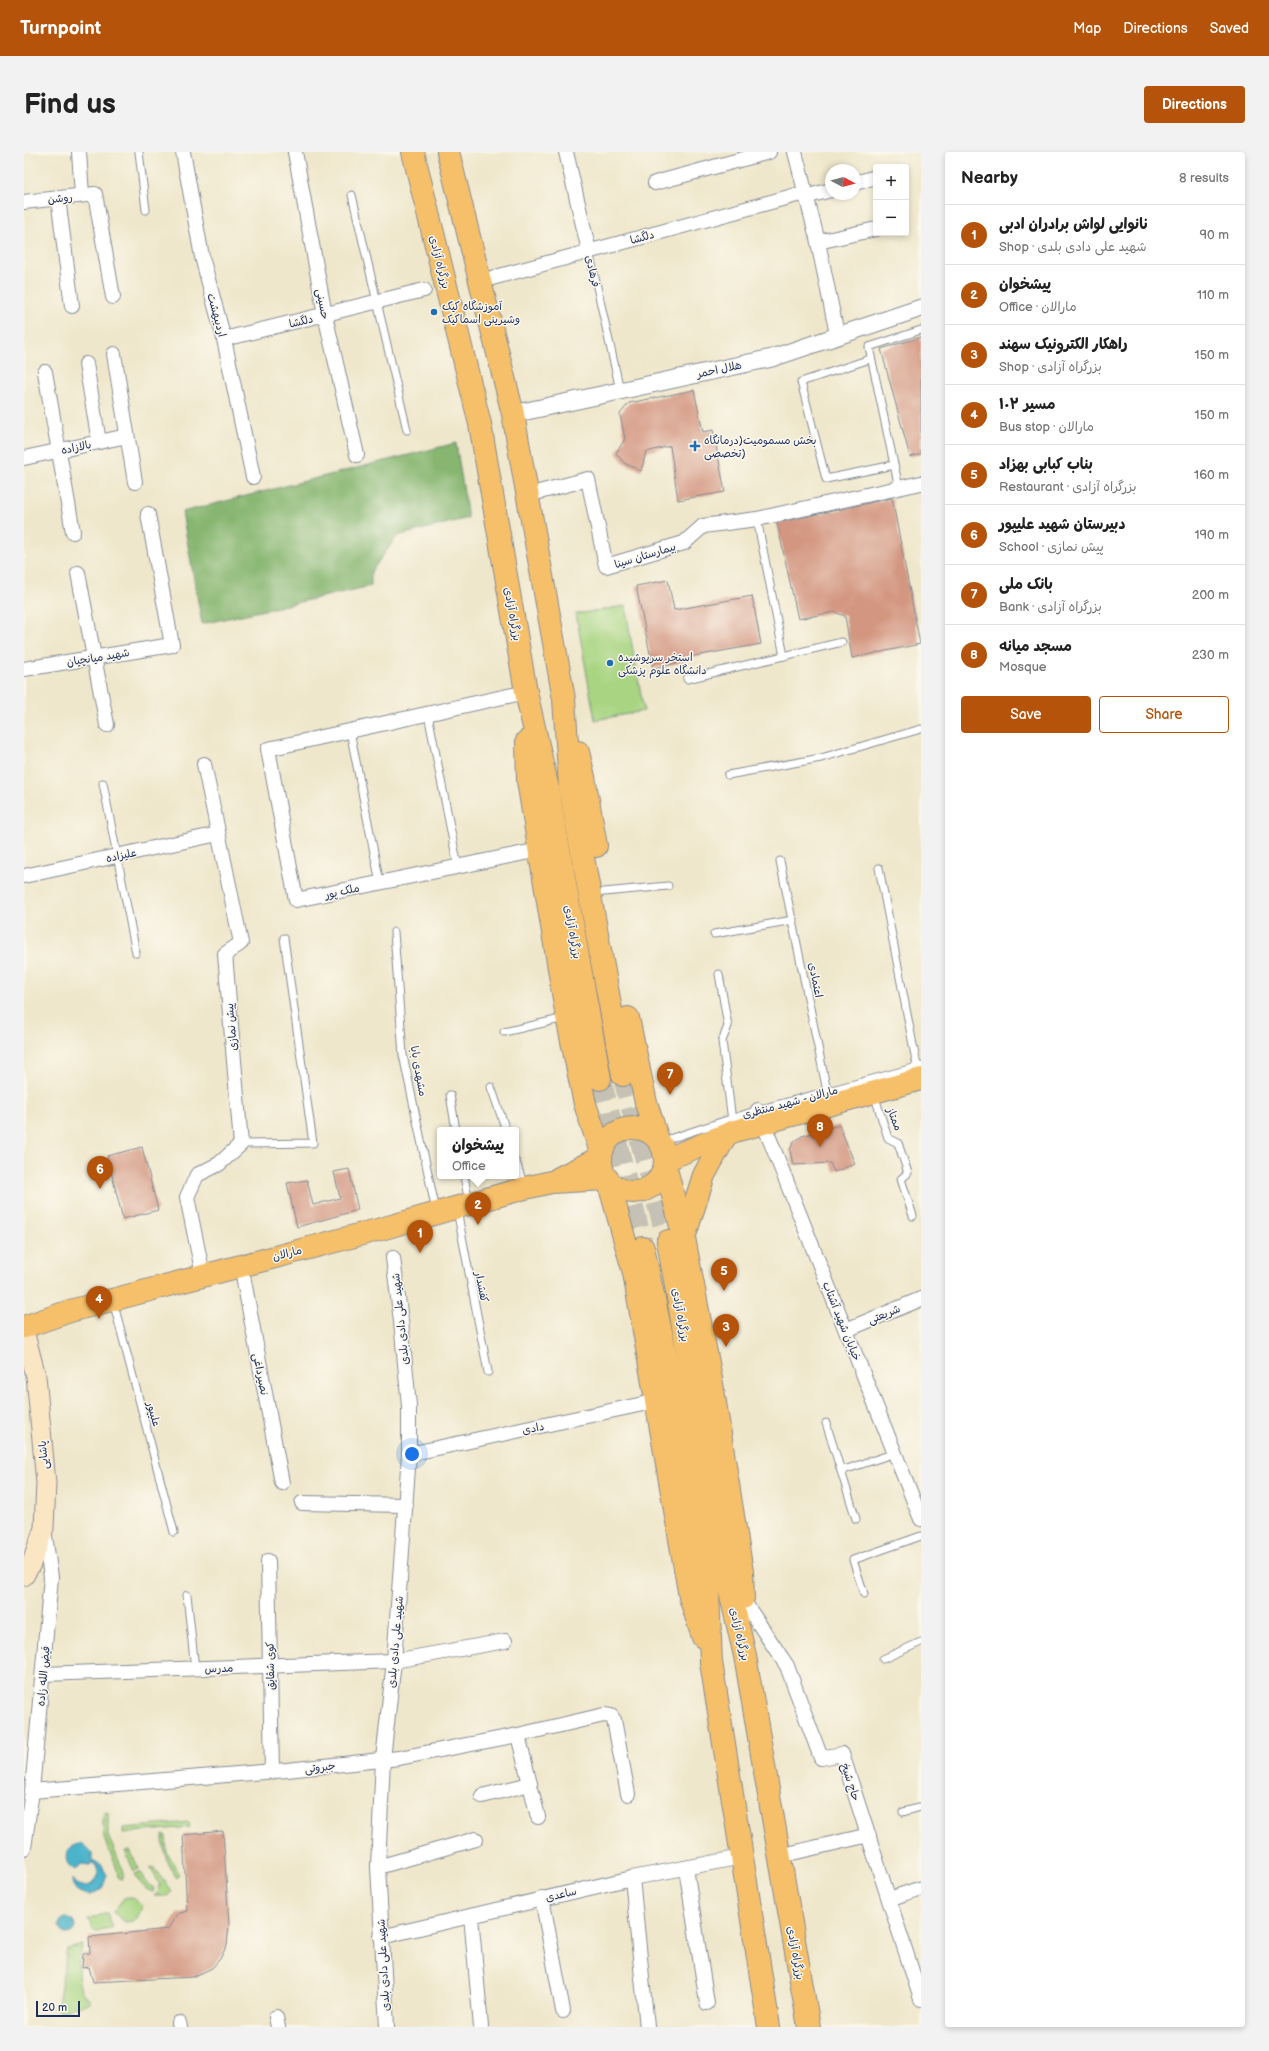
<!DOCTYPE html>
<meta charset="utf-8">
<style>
:root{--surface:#fff;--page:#f2f2f2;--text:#222;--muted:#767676;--line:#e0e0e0;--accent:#b45309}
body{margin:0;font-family:"Balsamiq Sans","Playpen Sans Arabic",sans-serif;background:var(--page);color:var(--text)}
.controls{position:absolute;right:12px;top:12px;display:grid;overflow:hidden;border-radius:4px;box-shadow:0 2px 6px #0003}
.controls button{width:36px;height:36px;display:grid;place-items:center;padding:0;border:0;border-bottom:1px solid var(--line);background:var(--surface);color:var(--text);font:20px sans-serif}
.compass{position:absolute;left:801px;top:12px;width:36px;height:36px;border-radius:50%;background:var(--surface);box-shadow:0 2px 6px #0003;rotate:97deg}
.scale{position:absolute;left:12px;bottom:10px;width:44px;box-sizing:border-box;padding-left:4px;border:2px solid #1b2f5e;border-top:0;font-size:11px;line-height:14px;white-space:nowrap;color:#1b2f5e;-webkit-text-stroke:3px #fbf7ec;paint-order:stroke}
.you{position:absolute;left:388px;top:1302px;width:14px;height:14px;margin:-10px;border:3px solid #fff;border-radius:50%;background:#1a73e8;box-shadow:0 0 0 6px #1a73e833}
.badge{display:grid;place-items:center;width:26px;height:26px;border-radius:50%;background:var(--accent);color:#fff;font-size:13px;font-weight:700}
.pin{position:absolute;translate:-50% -33px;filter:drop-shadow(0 1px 2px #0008)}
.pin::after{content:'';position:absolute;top:21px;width:14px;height:12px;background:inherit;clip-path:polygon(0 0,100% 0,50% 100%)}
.popup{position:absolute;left:413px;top:975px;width:82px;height:52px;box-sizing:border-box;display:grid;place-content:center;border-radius:4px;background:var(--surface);filter:drop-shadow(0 1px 3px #0005);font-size:13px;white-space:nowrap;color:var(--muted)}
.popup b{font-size:15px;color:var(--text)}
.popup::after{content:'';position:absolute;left:50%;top:100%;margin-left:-8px;border:8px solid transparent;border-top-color:var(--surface)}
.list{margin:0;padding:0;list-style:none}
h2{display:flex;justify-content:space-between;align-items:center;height:52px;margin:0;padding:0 16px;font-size:17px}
h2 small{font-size:13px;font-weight:400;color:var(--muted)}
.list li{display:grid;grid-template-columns:26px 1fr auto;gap:12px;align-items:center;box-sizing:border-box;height:60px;padding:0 16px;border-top:1px solid var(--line)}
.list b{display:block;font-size:15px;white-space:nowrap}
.list p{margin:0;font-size:13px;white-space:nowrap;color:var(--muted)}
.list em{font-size:13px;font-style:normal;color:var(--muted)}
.actions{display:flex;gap:8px;padding:12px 16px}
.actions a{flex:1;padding:9px 0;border:1px solid var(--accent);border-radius:4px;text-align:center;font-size:14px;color:var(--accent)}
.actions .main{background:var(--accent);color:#fff}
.map{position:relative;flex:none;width:897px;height:1875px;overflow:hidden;border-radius:4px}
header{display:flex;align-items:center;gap:24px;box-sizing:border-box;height:56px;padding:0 20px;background:var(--accent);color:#fff}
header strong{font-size:19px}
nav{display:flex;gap:22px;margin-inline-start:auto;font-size:14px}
.intro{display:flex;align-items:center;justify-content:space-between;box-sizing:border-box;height:96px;padding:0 24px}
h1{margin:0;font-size:28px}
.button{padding:10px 18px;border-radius:4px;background:var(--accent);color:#fff;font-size:14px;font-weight:700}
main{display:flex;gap:24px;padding:0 24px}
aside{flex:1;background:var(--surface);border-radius:4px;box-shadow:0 2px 6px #0003}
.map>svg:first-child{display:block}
.green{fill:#a9d582;stroke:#628270}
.forest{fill:#86b670;stroke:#507267}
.water{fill:#4cb4cb;stroke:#347294}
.building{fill:#d39680}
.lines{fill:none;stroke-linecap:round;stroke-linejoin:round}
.trunk-tunnel{stroke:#c5c2b5;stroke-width:22;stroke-dasharray:22 11;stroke-linecap:butt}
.service-casing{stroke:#858b94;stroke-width:9}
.minor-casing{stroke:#858b94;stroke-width:16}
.tertiary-casing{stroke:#858b94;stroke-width:19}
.secondary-casing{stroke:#858b94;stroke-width:21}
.primary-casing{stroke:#858b94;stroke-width:24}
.trunk-casing{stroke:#858b94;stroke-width:24}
.service{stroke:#fff;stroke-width:7}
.minor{stroke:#fff;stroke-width:14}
.tertiary{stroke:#fff;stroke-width:17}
.secondary{stroke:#fbe6c4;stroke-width:19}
.primary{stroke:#f6c06b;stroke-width:22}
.trunk{stroke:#f6c06b;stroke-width:22}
.poi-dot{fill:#1f6fb2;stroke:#fbf7ec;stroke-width:1.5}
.labels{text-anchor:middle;stroke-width:3;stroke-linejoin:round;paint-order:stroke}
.street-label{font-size:11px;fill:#1b2f5e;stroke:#fbf7ec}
.poi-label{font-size:11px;fill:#1b2f5e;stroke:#fbf7ec;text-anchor:start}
</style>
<header>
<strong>Turnpoint</strong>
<nav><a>Map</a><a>Directions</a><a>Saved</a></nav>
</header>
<div class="intro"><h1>Find us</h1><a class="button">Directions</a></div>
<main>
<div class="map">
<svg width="897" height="1875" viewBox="0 0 897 1875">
<rect width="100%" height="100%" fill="#fbf7ec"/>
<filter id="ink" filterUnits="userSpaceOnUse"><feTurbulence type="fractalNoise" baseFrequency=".025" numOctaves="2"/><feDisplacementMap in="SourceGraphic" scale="8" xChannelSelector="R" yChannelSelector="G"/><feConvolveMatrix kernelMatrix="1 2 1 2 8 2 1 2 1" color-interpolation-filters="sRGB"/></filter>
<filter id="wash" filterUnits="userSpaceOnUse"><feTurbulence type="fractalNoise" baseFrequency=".012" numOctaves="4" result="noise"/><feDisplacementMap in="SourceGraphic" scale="16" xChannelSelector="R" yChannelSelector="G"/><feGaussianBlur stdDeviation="0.9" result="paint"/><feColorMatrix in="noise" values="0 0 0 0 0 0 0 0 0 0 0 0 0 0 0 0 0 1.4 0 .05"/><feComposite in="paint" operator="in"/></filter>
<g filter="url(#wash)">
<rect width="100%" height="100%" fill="#efe7cb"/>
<!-- green -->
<g class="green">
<path d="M601 454 620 559 571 568 552 462Z"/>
<path d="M80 1659 84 1660V1684L99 1718V1727L94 1726C94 1713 86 1703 82 1691 78 1680 79 1670 80 1659Z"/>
<path d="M165 1670 166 1675 99 1681V1676Z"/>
<path d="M139 1683 142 1684 143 1701 156 1723 153 1726C143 1712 139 1700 139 1683Z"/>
<path d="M101 1699H106L115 1717 110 1719Z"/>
<path d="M129 1715 148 1740 140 1744H130L134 1740 136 1732 126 1716Z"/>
<path d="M116 1720 122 1731 130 1736 129 1740C119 1737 116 1730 111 1722Z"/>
<path d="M104 1745H108L119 1754 110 1769 101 1770 89 1760 100 1746Z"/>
<path d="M79 1762H83L89 1775 82 1778 70 1779 64 1768Z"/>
<path d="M59 1793C53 1807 50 1840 66 1848V1851L36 1860 33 1858 43 1797Z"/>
</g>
<!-- forest -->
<path class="forest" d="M432 291 444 366 373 384 347 420V434L178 472 158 360Z"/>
<!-- water -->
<g class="water">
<path d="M59 1692 68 1701V1709L78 1714 83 1723 78 1737 66 1743C56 1742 48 1738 48 1727 54 1734 61 1737 69 1731L74 1722 73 1716 68 1710 66 1713 57 1712 52 1718C35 1712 42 1690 59 1692Z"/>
<circle cx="43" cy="1774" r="8"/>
</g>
<g id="blocks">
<!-- building -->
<g class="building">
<path d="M897 185V302L886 305 857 197Z"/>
<path d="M670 238 679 280 689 278 701 340 654 348 646 294 622 300 617 319 600 311 592 301 601 287 596 262 605 251Z"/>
<path d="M868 346 896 492 828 506 821 464 810 460 774 467 753 371Z"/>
<path d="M644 428 650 458 728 444 737 492 660 506V510L629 516 612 434Z"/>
<path d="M815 973 831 1012 810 1020 806 1011 769 1013 766 998 769 991 778 984Z"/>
<path d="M118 995 134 1058 99 1067 83 1004Z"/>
<path d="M325 1017 334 1058 273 1075 263 1031 283 1028 289 1053 316 1046 310 1020Z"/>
<path d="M199 1679 205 1773 203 1793 196 1807 188 1816 169 1825 69 1830 65 1815 58 1816 59 1802 66 1801 65 1785 144 1777 153 1762 163 1759 159 1683Z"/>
</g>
</g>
</g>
<g filter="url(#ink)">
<use href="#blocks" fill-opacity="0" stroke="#858b94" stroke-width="1"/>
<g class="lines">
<!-- trunk-tunnel -->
<g class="trunk-tunnel">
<path d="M599 923 644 1089"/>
<path d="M576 927 619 1096"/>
</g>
<defs>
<g id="service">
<path d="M115 0 122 58"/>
<path d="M328 43 383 278"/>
<path d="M565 99 596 238"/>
<path d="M846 207 777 230 802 327 870 313"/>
<path d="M875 336 845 195 897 178"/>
<path d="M733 367 760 504"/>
<path d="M663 527 818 490"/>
<path d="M404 562 434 715"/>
<path d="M326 579 356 731"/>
<path d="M704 623 797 606 897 577"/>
<path d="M79 631 112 801"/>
<path d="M756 709 804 944"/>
<path d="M855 716 894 919"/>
<path d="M580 740 644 734"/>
<path d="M370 780 379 903 412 1059"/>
<path d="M690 782 769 768"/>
<path d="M695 822 704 874 698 889 708 969"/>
<path d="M480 880 541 866"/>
<path d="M467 935 482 978"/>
<path d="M850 942 864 986 874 991 884 1021 877 1027 889 1064"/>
<path d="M426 943 432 978"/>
<path d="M636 990 734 958 897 914"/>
<path d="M217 992 289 991 260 786"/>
<path d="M492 1010 500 1034"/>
<path d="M440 1024 445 1051"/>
<path d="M433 1058 464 1220"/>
<path d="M89 1149 150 1380"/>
<path d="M802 1271 832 1367"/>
<path d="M817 1319 871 1301"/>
<path d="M840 1442 829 1408 897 1384"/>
<path d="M163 1443 171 1517"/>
<path d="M859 1507 897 1490"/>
<path d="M879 1660 897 1655"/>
</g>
<g id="minor">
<path d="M55 0 58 43"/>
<path d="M159 0 178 105 200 187 229 325"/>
<path d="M271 0 301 163 333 303"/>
<path d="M542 0 565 99"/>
<path d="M771 0 794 90 813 182"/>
<path d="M631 31 745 0"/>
<path d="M831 31 852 25"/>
<path d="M781 45 807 38"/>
<path d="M34 46 48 154"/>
<path d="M0 50 71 42 89 145"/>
<path d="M794 90 852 77"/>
<path d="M457 129 780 41"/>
<path d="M200 187 400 138"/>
<path d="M90 202 111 330"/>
<path d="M62 212 75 290"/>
<path d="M21 220 49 380"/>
<path d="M0 306 103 284"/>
<path d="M504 343 564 327 582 414 660 391 679 374 733 367 897 331"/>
<path d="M54 421 83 573"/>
<path d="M0 517 148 493 124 362"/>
<path d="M502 540 244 597 272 748 515 698"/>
<path d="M0 724 194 682"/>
<path d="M734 958 897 1367"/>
<path d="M217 1113 258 1331"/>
<path d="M179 1123 163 1045 173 1023 195 1012 217 992 201 802 217 791 180 612"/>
<path d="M822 1178 897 1147"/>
<path d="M385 1302 633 1249"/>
<path d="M278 1351 382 1353"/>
<path d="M244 1409 248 1620"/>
<path d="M719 1448 763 1514 797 1606 818 1602 897 1847"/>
<path d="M19 1522 370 1509 481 1489"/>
<path d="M494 1583 514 1665"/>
<path d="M8 1639 263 1618 375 1606 494 1583 580 1563 587 1564 590 1568 604 1642"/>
<path d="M458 1644 506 1632"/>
<path d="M0 1696 8 1639 27 1425 20 1377"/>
<path d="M755 1704 845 1683"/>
<path d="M354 1715 452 1687"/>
<path d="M662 1716 683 1851"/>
<path d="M608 1726 623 1875"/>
<path d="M518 1746 539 1859"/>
<path d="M865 1747 897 1736"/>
<path d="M447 1764 457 1875"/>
<path d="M357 1785 608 1726 718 1705"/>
<path d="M252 1865 254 1875"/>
<path d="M155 1871 156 1875"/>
<path d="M363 1875 354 1715 359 1607 370 1509 385 1302V1254L377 1169 369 1106"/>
</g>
<path id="tertiary" d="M489 262 748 206 897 156"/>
<path id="secondary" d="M0 1179 12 1224 22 1331 20 1376 7 1412 0 1424"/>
<g id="primary">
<path d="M641 1008 711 979 897 927"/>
<path d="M535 1026 577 1005"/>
<path d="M660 1086 680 1023 702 983"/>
<path d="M0 1175 46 1159 357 1077 501 1036 527 1030 583 1027"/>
</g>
<g id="trunk">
<path d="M389 0 456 272 502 540 524 637 576 927"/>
<path d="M424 0 489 262 540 547 546 635 599 923"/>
<path d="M503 589 504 629 543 865 561 952 577 1000"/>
<path d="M554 600 560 625 572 694"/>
<path d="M604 866 622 951 634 988"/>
<circle cx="609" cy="1008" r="32"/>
<path d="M641 1013 660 1086 688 1232 718 1420 719 1446"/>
<path d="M584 1028 610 1121 666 1445 679 1485"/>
<path d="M644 1089 705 1435 721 1504 785 1875"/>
<path d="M619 1096 644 1213 684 1439 687 1510 745 1875"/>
</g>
</defs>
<!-- service casing -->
<use href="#service" class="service-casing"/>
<!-- minor casing -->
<use href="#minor" class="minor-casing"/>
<!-- tertiary casing -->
<use href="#tertiary" class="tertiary-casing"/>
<!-- secondary casing -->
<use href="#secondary" class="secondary-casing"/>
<!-- primary casing -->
<use href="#primary" class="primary-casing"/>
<!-- trunk casing -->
<use href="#trunk" class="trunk-casing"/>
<!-- service -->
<use href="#service" class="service"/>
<!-- minor -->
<use href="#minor" class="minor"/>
<!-- tertiary -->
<use href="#tertiary" class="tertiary"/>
<!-- secondary -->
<use href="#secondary" class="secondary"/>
<!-- primary -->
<use href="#primary" class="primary"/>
<!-- trunk -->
<use href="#trunk" class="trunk"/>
</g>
</g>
<!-- markers -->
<g class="poi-dot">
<circle cx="410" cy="160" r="4"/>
<path d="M669 288h4v4h4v4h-4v4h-4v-4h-4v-4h4z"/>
<circle cx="586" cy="511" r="4"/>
</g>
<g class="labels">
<!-- street labels -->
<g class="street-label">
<text transform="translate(36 46) rotate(-6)" y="4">روشن</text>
<text transform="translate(618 85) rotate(-15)" y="4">دلگشا</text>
<text transform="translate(416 110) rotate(76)" y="4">بزرگراه آزادی</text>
<text transform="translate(569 119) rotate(77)" y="4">فرهادی</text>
<text transform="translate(299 152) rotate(79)" y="4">حسینی</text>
<text transform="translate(193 163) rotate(75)" y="4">اردیبهشت</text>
<text transform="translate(277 169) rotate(-13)" y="4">دلگشا</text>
<text transform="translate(695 217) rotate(-12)" y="4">هلال احمر</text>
<text transform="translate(52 295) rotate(-12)" y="4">بالازاده</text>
<text transform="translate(621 403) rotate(-17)" y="4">بیمارستان سینا</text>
<text transform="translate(489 462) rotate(80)" y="4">بزرگراه آزادی</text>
<text transform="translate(74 505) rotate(-9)" y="4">شهید میانچیان</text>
<text transform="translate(97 703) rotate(-12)" y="4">علیزاده</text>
<text transform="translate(318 739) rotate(-12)" y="4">ملک پور</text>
<text transform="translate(549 780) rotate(80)" y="4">بزرگراه آزادی</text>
<text transform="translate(792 828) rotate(79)" y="4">اعتمادی</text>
<text transform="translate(207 875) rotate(-95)" y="4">پیش نمازی</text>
<text transform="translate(395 919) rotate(80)" y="4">مشهدی بابا</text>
<text transform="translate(766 950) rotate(-15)" y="4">مارالان - شهید منتظری</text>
<text transform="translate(871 967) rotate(68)" y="4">ممتاز</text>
<text transform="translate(263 1101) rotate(-14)" y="4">مارالان</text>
<text transform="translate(458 1135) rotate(79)" y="4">کفشدار</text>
<text transform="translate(860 1162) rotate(-22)" y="4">شریعتی</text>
<text transform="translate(657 1163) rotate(80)" y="4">بزرگراه آزادی</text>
<text transform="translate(376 1167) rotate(-96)" y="4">شهید علی دادی بلدی</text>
<text transform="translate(818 1169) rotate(68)" y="4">خیابان شهید آشتاب</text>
<text transform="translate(237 1222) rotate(79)" y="4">نصیرداغی</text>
<text transform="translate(130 1262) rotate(75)" y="4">علیپور</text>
<text transform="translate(509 1276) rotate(-12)" y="4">دادی</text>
<text transform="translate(19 1303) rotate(-95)" y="4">پاشایی</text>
<text transform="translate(716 1482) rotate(77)" y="4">بزرگراه آزادی</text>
<text transform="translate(371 1490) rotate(-85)" y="4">شهید علی دادی بلدی</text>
<text transform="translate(246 1514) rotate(-91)" y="4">کوی شقایق</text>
<text transform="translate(195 1516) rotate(-2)" y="4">مدرس</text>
<text transform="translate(19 1524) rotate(-85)" y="4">فیض الله زاده</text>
<text transform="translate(296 1615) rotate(-7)" y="4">جبروتی</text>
<text transform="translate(827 1630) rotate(72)" y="4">حاج شیخ</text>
<text transform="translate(537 1742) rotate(-13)" y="4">ساعدی</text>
<text transform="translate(772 1801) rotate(80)" y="4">بزرگراه آزادی</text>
<text transform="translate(359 1813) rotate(-93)" y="4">شهید علی دادی بلدی</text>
</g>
<!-- poi labels -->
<g class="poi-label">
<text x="418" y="158">آموزشگاه کیک<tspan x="418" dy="13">وشیرینی اسماکیک</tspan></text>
<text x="680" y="292">بخش مسمومیت(درمانگاه<tspan x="680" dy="13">تخصصی)</tspan></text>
<text x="594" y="509">استخر سرپوشیده<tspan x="594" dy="13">دانشگاه علوم پزشکی</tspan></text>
</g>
</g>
</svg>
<div class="controls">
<button>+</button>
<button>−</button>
</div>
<svg class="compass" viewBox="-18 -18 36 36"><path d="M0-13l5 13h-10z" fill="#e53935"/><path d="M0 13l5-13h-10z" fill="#767676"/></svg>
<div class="scale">20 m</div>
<div class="you"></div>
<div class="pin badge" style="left:396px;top:1101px">1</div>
<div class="pin badge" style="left:454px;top:1073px">2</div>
<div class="popup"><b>پیشخوان</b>Office</div>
<div class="pin badge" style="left:702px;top:1195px">3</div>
<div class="pin badge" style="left:75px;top:1167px">4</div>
<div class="pin badge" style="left:700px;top:1139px">5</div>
<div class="pin badge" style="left:76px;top:1037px">6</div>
<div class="pin badge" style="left:646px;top:943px">7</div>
<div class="pin badge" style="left:796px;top:995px">8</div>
</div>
<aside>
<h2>Nearby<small>8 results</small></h2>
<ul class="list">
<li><span class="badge">1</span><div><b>نانوایی لواش برادران ادبی</b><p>Shop · شهید علی دادی بلدی</p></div><em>90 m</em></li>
<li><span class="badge">2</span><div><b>پیشخوان</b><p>Office · مارالان</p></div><em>110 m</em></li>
<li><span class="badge">3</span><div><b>راهکار الکترونیک سهند</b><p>Shop · بزرگراه آزادی</p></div><em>150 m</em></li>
<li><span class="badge">4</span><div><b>مسیر ۱۰۲</b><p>Bus stop · مارالان</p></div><em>150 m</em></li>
<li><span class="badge">5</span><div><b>بناب کبابی بهزاد</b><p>Restaurant · بزرگراه آزادی</p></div><em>160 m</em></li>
<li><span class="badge">6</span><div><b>دبیرستان شهید علیپور</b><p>School · پیش نمازی</p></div><em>190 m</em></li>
<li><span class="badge">7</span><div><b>بانک ملی</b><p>Bank · بزرگراه آزادی</p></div><em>200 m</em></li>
<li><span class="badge">8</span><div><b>مسجد میانه</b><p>Mosque</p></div><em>230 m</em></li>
</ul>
<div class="actions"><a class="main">Save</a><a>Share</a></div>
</aside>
</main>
